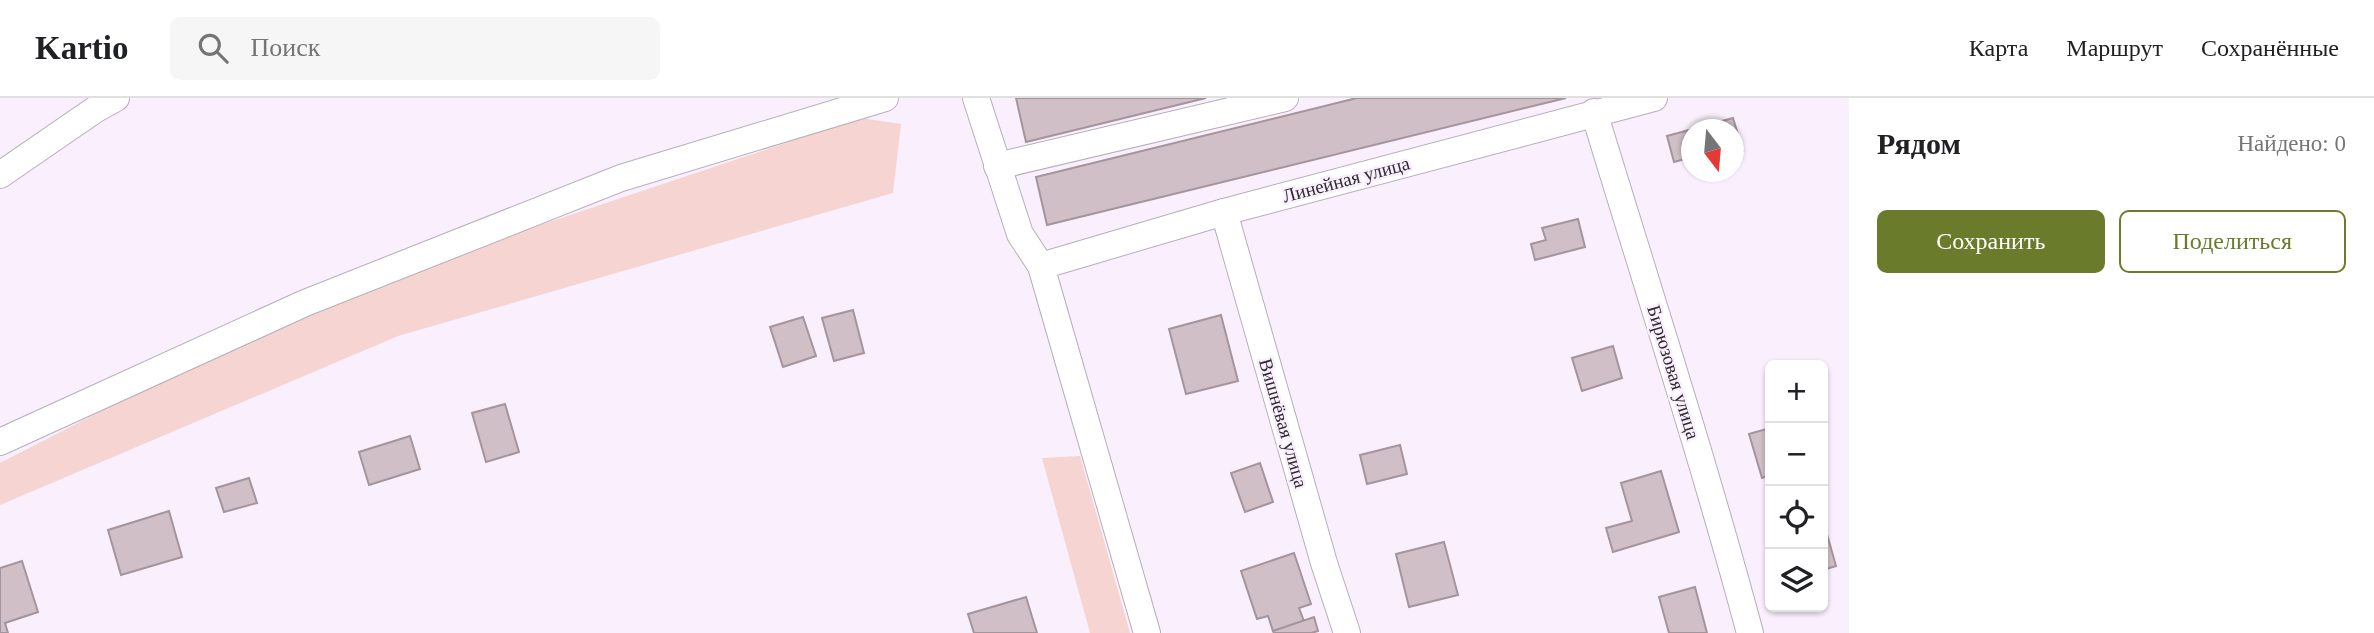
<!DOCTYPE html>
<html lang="ru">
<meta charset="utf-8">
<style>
:root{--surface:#fff;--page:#f6f6f6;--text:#202124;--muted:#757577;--line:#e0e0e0;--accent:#6a7c2b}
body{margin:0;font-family:"Times New Roman",serif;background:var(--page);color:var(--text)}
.controls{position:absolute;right:21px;bottom:21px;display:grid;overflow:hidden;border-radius:10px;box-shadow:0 2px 5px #0004}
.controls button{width:63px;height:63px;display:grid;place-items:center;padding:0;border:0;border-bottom:2px solid var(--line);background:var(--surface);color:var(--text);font:35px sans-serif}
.compass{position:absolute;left:1681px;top:21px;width:63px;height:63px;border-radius:50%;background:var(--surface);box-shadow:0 2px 5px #0004;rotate:164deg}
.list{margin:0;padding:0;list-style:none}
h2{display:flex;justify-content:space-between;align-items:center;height:91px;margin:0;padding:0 28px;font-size:30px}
h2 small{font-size:23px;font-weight:400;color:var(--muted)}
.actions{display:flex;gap:14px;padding:21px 28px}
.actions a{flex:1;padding:16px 0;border:2px solid var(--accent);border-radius:10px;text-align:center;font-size:24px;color:var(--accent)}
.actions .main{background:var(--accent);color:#fff}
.icon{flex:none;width:38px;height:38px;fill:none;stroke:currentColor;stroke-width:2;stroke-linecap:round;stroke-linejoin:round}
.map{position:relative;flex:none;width:1849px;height:535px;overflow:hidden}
header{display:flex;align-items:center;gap:42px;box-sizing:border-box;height:98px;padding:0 35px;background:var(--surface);border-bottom:2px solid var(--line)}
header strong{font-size:33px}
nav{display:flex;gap:38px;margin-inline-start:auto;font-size:24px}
.search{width:490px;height:63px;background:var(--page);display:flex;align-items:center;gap:18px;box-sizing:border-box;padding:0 24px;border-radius:10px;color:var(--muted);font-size:26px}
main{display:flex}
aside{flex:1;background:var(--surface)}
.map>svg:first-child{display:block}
.green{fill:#f5d4d2}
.building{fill:#d0bfc7;stroke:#a4949c;stroke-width:2}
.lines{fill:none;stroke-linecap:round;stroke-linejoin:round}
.minor-casing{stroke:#b7aebb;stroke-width:28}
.minor{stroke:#fff;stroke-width:26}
.labels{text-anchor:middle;stroke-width:5;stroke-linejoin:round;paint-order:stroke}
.street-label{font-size:19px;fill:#2f2b30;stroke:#f9effd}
</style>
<header>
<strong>Kartio</strong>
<div class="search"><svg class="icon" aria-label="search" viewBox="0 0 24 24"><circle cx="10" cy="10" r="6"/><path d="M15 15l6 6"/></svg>Поиск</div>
<nav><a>Карта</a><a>Маршрут</a><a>Сохранённые</a></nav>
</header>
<main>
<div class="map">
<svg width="1849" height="535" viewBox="0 0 1849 535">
<rect width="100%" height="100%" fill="#f9effd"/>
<!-- green -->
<g class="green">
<path d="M861 20 901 26 893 95 398 238 0 407V365L324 199Z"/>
<path d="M1080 358 1130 535H1090L1042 360Z"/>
</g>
<!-- building -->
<g class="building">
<path d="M1016 0H1206L1026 44Z"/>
<path d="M1357 0H1566L1047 127 1036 79Z"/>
<path d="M1733 20 1743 53 1734 55V32H1692V59L1674 64 1667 38Z"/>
<path d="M1578 121 1585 149 1535 162 1531 146 1546 142 1542 130Z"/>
<path d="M853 212 864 255 834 263 822 220Z"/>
<path d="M1221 217 1238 283 1186 296 1169 231Z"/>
<path d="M803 219 816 258 783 269 770 229Z"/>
<path d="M1613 248 1622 280 1582 293 1572 260Z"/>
<path d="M505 306 519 354 486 364 472 315Z"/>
<path d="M1770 330V377L1762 380 1749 336Z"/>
<path d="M410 338 420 371 369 387 359 354Z"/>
<path d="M1400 347 1407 376 1367 386 1360 357Z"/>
<path d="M1260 365 1273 404 1245 414 1231 375Z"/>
<path d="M1661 373 1679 434 1613 454 1606 430 1632 423 1621 385Z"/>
<path d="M249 380 257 405 224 414 216 390Z"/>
<path d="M169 413 182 459 121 477 108 432Z"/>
<path d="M1823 422 1836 468 1823 472Z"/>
<path d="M1444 444 1458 497 1409 509 1396 456Z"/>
<path d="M1294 455 1311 506 1299 510 1304 523 1273 533 1268 518 1257 521 1241 473Z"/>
<path d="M22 463 38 514 5 525 8 535H0V470Z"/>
<path d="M1695 489 1707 535H1669L1659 499Z"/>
<path d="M1026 499 1037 535H974L968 516Z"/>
<path d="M1314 519 1318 533 1311 535H1274L1273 533Z"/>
</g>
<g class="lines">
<defs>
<g id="minor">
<path d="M976 0 1020 136 1041 168 1147 535"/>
<path d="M1594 14C1647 188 1703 360 1750 535"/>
<path d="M997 68 1285 0"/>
<path d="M0 77 96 11 116 0"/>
<path d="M1224 114 1324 465 1347 535"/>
<path d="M1041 168 1224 114 1654 0"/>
<path d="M0 344 305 205 621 80 885 0"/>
</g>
</defs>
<!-- minor casing -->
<use href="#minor" class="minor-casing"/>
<!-- minor -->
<use href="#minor" class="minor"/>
</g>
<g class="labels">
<!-- street labels -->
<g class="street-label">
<text transform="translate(1346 81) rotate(-15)" y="7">Линейная улица</text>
<text transform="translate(1674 274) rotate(73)" y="7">Бирюзовая улица</text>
<text transform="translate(1284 325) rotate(74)" y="7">Вишнёвая улица</text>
</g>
</g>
</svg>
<div class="controls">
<button>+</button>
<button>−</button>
<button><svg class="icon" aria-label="locate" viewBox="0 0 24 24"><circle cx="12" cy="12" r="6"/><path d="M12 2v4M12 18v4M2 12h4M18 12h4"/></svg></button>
<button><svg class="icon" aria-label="layers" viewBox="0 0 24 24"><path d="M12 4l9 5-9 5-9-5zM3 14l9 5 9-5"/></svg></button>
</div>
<svg class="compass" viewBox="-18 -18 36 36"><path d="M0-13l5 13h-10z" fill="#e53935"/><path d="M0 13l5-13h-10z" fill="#757577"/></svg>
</div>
<aside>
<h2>Рядом<small>Найдено: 0</small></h2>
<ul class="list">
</ul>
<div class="actions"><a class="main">Сохранить</a><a>Поделиться</a></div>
</aside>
</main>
